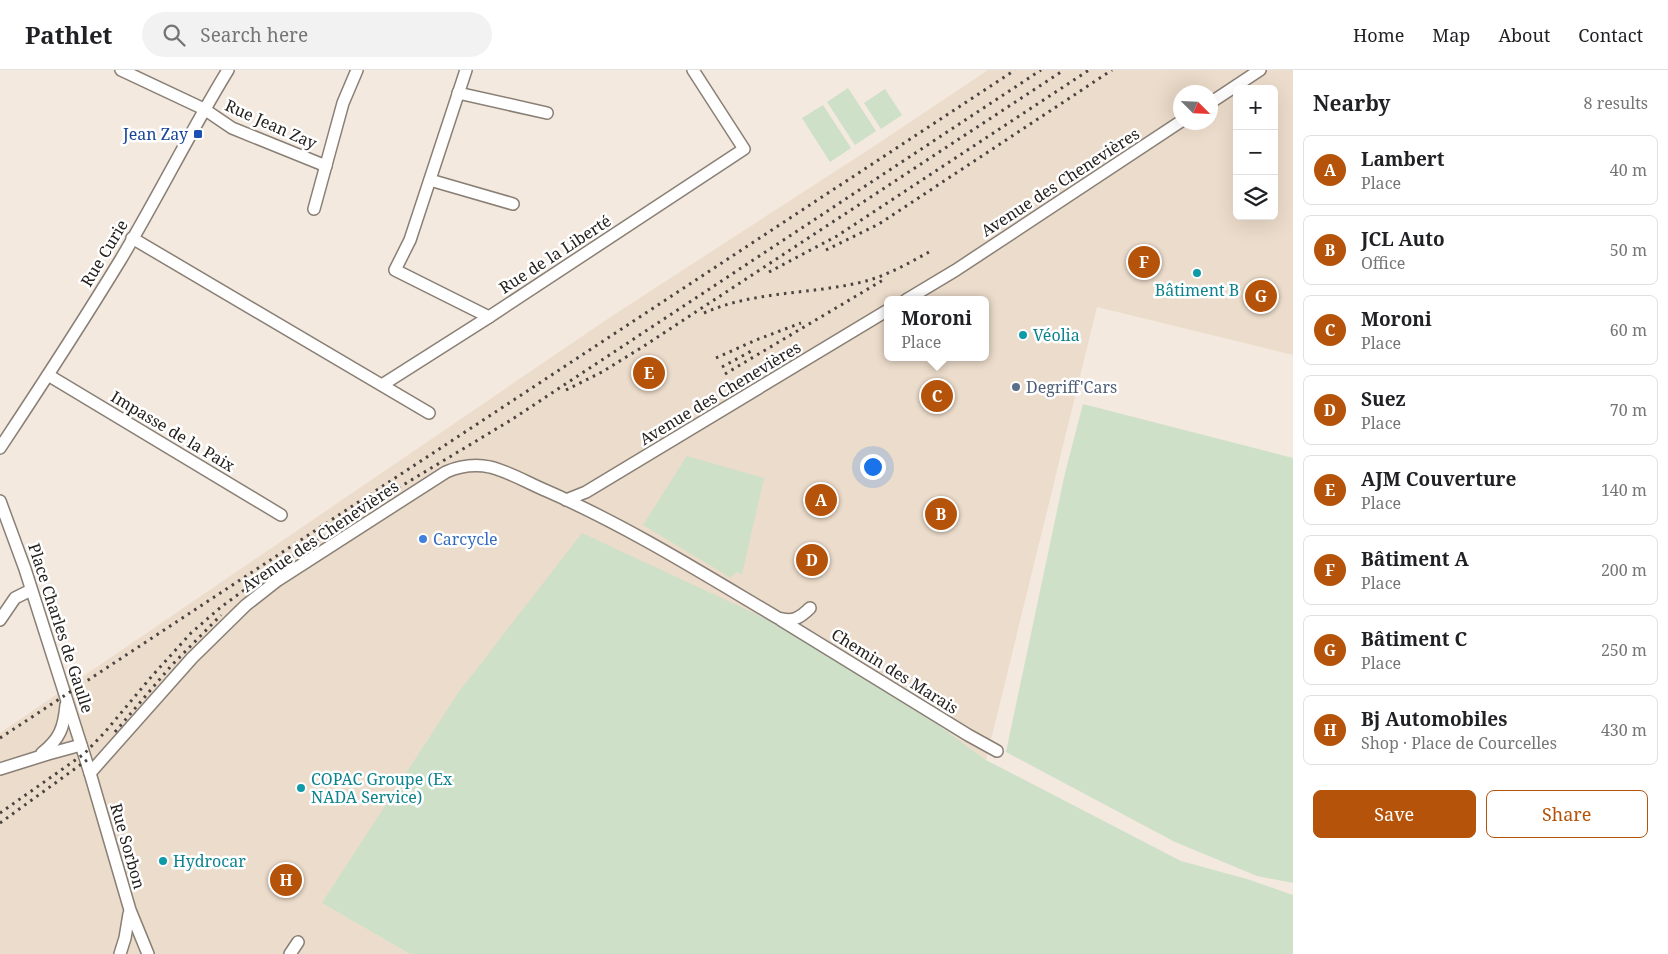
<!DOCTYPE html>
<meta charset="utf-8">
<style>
:root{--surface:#fff;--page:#f2f2f2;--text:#202124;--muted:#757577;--line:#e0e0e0;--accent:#b45309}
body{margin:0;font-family:"Noto Serif",serif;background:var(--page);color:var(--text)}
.controls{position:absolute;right:15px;top:15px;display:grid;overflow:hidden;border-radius:8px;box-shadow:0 5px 20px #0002}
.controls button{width:45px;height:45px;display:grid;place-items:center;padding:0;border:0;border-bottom:1px solid var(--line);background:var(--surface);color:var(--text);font:25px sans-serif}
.compass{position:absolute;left:1173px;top:15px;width:45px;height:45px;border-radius:50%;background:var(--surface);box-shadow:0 5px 20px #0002;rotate:114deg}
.you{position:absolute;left:872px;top:396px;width:18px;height:18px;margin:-12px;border:4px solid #fff;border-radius:50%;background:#1a73e8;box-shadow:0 0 0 8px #1a73e833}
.badge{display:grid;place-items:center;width:32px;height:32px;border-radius:50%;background:var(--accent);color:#fff;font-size:16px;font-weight:700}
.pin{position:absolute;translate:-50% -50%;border:2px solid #fff;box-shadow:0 1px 5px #0006}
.popup{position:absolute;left:884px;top:226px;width:105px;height:65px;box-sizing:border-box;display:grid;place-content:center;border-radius:8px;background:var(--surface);filter:drop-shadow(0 1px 4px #0005);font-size:16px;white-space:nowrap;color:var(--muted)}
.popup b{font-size:19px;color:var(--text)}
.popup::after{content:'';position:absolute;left:50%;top:100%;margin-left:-10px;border:10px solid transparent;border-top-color:var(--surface)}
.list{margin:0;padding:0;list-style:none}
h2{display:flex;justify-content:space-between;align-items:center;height:65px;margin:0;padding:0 20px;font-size:21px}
h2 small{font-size:16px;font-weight:400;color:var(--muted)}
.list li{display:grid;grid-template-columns:32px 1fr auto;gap:15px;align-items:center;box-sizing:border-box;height:70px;margin:0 10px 10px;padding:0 10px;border:1px solid var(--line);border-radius:8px}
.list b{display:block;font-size:19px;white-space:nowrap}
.list p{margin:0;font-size:16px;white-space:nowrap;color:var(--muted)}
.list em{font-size:16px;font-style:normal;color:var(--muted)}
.actions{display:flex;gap:10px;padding:15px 20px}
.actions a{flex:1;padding:11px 0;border:1px solid var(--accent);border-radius:8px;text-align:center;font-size:18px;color:var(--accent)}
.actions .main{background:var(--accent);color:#fff}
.icon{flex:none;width:28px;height:28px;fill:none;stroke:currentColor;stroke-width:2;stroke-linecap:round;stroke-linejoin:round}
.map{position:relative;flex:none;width:1293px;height:884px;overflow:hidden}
header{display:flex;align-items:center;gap:30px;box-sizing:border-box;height:70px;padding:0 25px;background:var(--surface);border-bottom:1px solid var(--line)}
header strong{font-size:24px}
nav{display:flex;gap:28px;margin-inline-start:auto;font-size:18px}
.search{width:350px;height:45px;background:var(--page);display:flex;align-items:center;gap:12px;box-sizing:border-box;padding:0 18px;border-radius:28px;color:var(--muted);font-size:19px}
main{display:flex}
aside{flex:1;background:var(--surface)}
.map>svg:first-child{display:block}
.built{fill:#ecdccb;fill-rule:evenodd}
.green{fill:#cee0c8}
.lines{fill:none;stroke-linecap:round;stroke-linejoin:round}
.minor-casing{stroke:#897f75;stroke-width:14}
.minor{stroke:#fff;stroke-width:11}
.rail{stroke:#4a4440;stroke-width:3;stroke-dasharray:2.5 5;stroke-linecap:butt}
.transit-dot{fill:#1a4fb4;stroke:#fff;stroke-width:2}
.culture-dot{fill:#0f9aa8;stroke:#fff;stroke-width:2}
.service-dot{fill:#5c6f8a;stroke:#fff;stroke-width:2}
.shop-dot{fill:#3f7fe0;stroke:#fff;stroke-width:2}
.labels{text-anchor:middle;stroke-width:5;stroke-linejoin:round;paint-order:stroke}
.street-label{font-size:16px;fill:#25211e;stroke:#fff}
.transit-label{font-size:16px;fill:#164399;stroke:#fff;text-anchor:end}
.culture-label{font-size:16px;fill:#0d838f;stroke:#fff;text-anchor:start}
.service-label{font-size:16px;fill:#4e5e75;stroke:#fff;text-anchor:start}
.shop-label{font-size:16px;fill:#366cbe;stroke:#fff;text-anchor:start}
</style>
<header>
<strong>Pathlet</strong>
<div class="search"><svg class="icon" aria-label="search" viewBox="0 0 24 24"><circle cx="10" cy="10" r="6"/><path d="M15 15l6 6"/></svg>Search here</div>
<nav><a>Home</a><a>Map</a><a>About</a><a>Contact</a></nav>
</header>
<main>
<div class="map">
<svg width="1293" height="884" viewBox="0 0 1293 884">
<rect width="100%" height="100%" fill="#f4e9de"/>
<!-- built -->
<path class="built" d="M988 0H1293V285L1097 237 986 690 840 583 322 833 410 884H0V663L612 246 879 73ZM1237 19H1274V146H1237ZM1180 22H1210V52H1180ZM888 230H986V287H888Z"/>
<!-- green -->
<g class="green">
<path d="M848 18 876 61 855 75 827 32Z"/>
<path d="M885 19 902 45 881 59 864 33Z"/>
<path d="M823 35 851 78 830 92 802 48Z"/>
<path d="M1083 334 1293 388V813L1257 806 1175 772 1006 682 1065 403Z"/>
<path d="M687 386 764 408 742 504 736 502 731 508 643 455Z"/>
<path d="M582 463 840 583 986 690 1181 791 1247 809 1293 825V884H410L322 833 458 623Z"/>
</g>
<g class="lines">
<defs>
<g id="minor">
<path d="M121 0 204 39 232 58 326 96"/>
<path d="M466 0 410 170 395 200 489 247"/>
<path d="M458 23 547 43"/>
<path d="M1210 33 1260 0"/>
<path d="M430 110 513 134"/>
<path d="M314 139 343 33 357 0"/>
<path d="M132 168 429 343"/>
<path d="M906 230 956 200 1180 52"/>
<path d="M48 305 281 445"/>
<path d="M382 315 489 247 744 79 693 0"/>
<path d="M0 378C41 316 82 253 121 189 158 127 190 62 228 0"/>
<path d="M566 430 586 422 888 240"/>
<path d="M0 431 25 499 90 703 130 840 148 884"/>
<path d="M0 550 15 528 31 520"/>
<path d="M781 550 968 665 997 681"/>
<path d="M42 683C60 669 64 657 66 635"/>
<path d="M0 699 48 684 81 675"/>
<path d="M90 703 192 588 246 535 278 510 446 402C460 396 475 394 490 397 510 402 528 413 547 421 627 456 702 503 778 548 792 552 799 549 810 538"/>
<path d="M120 884 125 868 129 844"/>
<path d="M290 884 298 872"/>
</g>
</defs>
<!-- minor casing -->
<use href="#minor" class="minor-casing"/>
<!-- minor -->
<use href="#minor" class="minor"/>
<!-- rail -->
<g class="rail">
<path d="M826 180 879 154 1112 0"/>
<path d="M769 202 837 166 1089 0"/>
<path d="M704 243C756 220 812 225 866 211 888 205 909 193 929 182"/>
<path d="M716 288 756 270 801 253"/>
<path d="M722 297 755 279"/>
<path d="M725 304 883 210"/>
<path d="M566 320 602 302 644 276 1064 0"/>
<path d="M115 662 171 596 221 545"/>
<path d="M0 668 1015 0"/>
<path d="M0 743 84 684 105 662 152 606 191 563 221 537 273 499 408 412 511 350 1041 0"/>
<path d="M0 753 87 690"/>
</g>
</g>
<!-- markers -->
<rect class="transit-dot" x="193" y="59" width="10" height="10" rx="2.5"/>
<g class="culture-dot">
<circle cx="1197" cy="203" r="5"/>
<circle cx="1023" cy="265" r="5"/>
<circle cx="301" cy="718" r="5"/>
<circle cx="163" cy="791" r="5"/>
</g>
<circle class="service-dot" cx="1016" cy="317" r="5"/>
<circle class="shop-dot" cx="423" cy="469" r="5"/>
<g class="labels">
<!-- street labels -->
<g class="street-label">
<text transform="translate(271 54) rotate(24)" y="6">Rue Jean Zay</text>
<text transform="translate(1060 112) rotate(-33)" y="6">Avenue des Chenevières</text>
<text transform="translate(104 183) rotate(-59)" y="6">Rue Curie</text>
<text transform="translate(555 184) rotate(-33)" y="6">Rue de la Liberté</text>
<text transform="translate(720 323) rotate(-31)" y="6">Avenue des Chenevières</text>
<text transform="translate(173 361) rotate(31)" y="6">Impasse de la Paix</text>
<text transform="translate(320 466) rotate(-34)" y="6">Avenue des Chenevières</text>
<text transform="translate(61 558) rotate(72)" y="6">Place Charles de Gaulle</text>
<text transform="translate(895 601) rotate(32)" y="6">Chemin des Marais</text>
<text transform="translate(128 776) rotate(74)" y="6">Rue Sorbon</text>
</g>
<!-- transit labels -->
<g class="transit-label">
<text x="188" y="70">Jean Zay</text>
</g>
<!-- culture labels -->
<g class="culture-label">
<text x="1197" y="226" text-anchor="middle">Bâtiment B</text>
<text x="1033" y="271">Véolia</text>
<text x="311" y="715">COPAC Groupe (Ex<tspan x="311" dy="18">NADA Service)</tspan></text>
<text x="173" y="797">Hydrocar</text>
</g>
<!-- service labels -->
<g class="service-label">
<text x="1026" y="323">Degriff'Cars</text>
</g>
<!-- shop labels -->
<g class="shop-label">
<text x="433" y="475">Carcycle</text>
</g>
</g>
</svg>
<div class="controls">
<button>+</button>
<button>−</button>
<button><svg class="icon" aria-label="layers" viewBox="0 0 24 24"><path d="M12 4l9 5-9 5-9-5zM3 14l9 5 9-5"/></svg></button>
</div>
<svg class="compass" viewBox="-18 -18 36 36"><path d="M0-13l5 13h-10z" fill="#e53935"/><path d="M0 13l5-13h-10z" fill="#757577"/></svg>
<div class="you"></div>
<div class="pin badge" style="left:821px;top:430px">A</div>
<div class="pin badge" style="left:941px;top:444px">B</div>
<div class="pin badge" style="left:937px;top:326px">C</div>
<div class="popup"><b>Moroni</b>Place</div>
<div class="pin badge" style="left:812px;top:490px">D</div>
<div class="pin badge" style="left:649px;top:303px">E</div>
<div class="pin badge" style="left:1144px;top:192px">F</div>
<div class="pin badge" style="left:1261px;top:226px">G</div>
<div class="pin badge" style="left:286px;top:810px">H</div>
</div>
<aside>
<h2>Nearby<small>8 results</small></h2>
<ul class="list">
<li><span class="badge">A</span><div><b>Lambert</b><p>Place</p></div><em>40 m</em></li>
<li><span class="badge">B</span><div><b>JCL Auto</b><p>Office</p></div><em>50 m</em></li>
<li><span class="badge">C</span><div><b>Moroni</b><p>Place</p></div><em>60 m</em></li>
<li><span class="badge">D</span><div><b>Suez</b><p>Place</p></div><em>70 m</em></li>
<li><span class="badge">E</span><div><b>AJM Couverture</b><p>Place</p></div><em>140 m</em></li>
<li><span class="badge">F</span><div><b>Bâtiment A</b><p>Place</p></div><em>200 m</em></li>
<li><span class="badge">G</span><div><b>Bâtiment C</b><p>Place</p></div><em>250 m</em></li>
<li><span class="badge">H</span><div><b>Bj Automobiles</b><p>Shop · Place de Courcelles</p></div><em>430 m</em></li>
</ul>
<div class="actions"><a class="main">Save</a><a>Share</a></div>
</aside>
</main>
